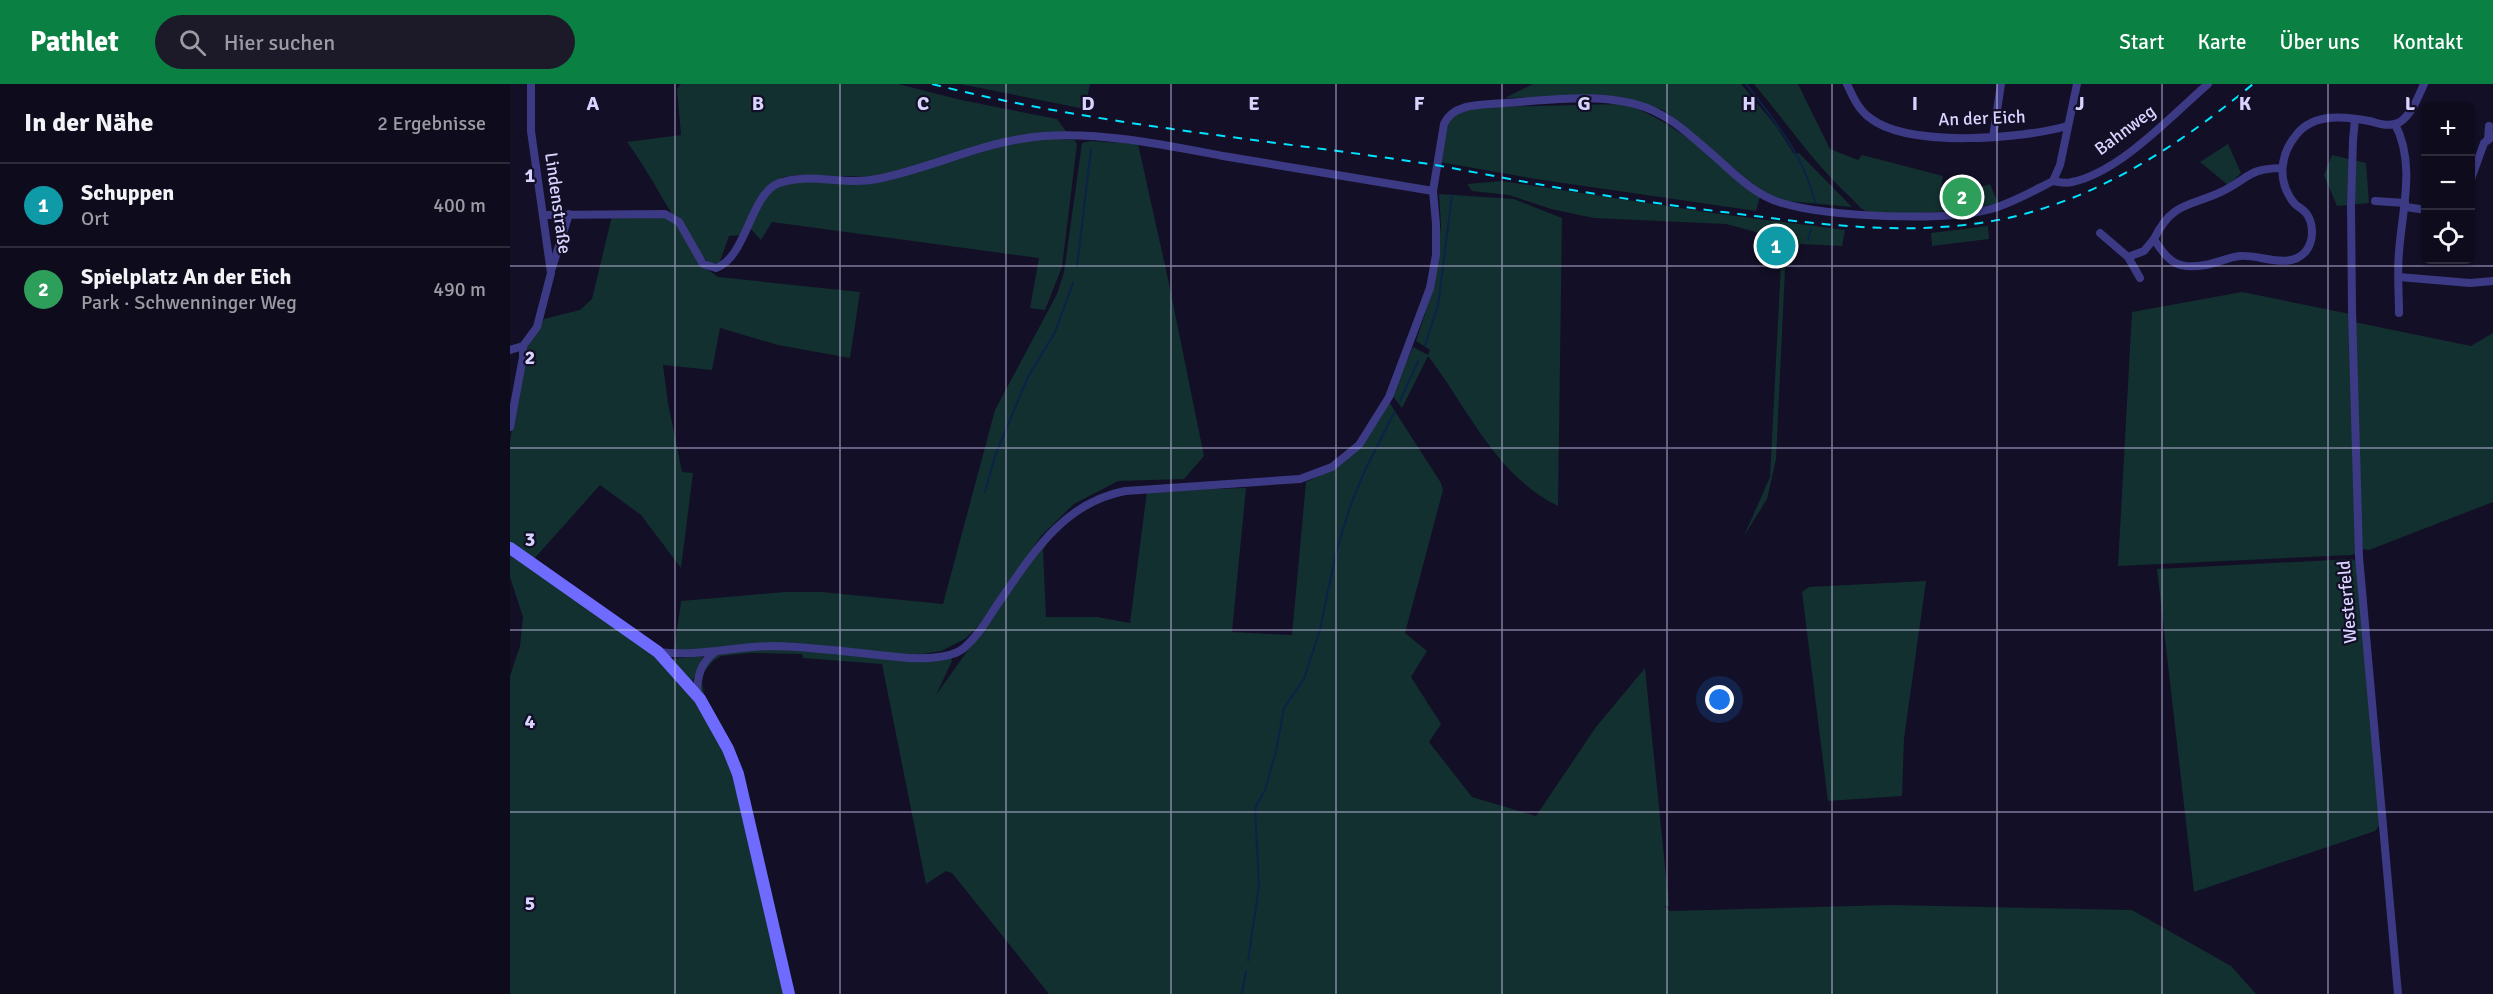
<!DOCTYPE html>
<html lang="de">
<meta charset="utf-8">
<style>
:root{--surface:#0e0b1c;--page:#1c1929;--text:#f1f3f6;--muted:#9b9ba3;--line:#2e2b3b;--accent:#0b8043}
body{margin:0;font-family:Signika,sans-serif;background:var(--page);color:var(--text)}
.controls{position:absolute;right:18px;top:18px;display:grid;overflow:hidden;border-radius:9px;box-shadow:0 2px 4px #0004}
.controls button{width:54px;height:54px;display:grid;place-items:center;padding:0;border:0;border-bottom:2px solid var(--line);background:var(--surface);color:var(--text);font:30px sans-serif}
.you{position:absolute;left:1210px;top:616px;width:21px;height:21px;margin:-15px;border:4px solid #fff;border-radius:50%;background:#1a73e8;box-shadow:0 0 0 9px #1a73e833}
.badge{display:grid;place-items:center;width:39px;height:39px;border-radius:50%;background:var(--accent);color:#fff;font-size:20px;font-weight:700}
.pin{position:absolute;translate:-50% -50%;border:3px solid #fff;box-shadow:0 2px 6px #0006}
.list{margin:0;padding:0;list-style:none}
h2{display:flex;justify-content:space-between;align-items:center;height:78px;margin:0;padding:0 24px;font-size:26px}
h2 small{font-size:20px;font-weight:400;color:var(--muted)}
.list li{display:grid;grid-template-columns:39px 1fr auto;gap:18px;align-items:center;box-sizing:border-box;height:84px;padding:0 24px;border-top:2px solid var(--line)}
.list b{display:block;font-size:22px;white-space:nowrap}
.list p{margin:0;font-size:20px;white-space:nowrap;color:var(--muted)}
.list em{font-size:20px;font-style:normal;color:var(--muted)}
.icon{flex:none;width:33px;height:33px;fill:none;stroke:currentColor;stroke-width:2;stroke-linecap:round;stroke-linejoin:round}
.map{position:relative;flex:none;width:1983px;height:910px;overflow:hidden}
header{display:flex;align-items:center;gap:36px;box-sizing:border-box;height:84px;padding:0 30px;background:var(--accent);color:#fff}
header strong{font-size:28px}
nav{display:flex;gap:33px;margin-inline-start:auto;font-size:21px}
.search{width:420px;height:54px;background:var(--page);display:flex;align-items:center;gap:15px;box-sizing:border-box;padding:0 21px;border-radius:33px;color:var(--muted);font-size:22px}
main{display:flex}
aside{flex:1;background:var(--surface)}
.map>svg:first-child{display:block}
.green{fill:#12302f}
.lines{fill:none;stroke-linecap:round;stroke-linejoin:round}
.stream{stroke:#0c2248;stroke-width:2}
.street{stroke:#3d3a85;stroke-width:8}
.secondary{stroke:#6f6bff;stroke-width:12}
.rail{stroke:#00e5ff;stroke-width:2;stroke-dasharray:9 8;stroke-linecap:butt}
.grid{fill:none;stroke:#d9d4ff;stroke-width:1.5;stroke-opacity:0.55}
.labels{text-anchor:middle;stroke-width:4.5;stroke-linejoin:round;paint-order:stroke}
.street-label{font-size:18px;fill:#d9d4ff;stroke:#130f26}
.grid-label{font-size:20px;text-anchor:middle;font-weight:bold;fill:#d9d4ff;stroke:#130f26;stroke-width:4.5;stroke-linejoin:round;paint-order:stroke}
</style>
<header>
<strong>Pathlet</strong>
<div class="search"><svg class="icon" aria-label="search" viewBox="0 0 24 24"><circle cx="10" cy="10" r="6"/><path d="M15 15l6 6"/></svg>Hier suchen</div>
<nav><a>Start</a><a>Karte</a><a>Über uns</a><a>Kontakt</a></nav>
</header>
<main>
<aside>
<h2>In der Nähe<small>2 Ergebnisse</small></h2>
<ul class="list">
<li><span class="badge" style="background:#0f9aa8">1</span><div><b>Schuppen</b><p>Ort</p></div><em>400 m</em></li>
<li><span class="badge" style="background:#2e9e5b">2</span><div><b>Spielplatz An der Eich</b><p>Park · Schwenninger Weg</p></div><em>490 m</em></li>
</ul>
</aside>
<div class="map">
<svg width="1983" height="910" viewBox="0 0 1983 910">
<rect width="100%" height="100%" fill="#130f26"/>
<!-- green -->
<g class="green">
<path d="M171 0H388L451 16 547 35 558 50 528 49 368 93 288 91 273 93 263 99 232 151 219 152 209 180 199 179C165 144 146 97 117 58L171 51 167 5Z"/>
<path d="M450 0H580L575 25Z"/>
<path d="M1023 0H1231L1267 43 1284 70 1289 69 1342 123 1278 117 1252 108 1172 40 1153 26 1129 18 1103 12 995 14Z"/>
<path d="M1244 0H1288L1320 65 1348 76 1352 71 1433 92 1431 105 1460 106 1480 100 1488 119C1465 126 1378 134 1356 127 1350 125 1344 116 1339 112 1303 78 1276 38 1244 0Z"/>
<path d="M1111 20C1161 32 1208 80 1250 112L1246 127 1026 95 930 78 939 37 949 26 979 23Z"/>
<path d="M535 54 564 56 567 60 552 183 535 226 520 224 529 174 262 138 251 156 240 144 257 111 267 102 288 96 333 100 503 59Z"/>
<path d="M581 57 628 60 658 195 694 372 674 395 608 397 564 420 531 452 469 541 455 555 431 567 405 571 285 559 164 568 171 517 275 508H312L433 520 485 326 547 210 554 188 572 59Z"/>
<path d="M1718 60 1731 89 1718 101 1690 78Z"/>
<path d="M1822 71 1856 79 1859 119 1827 122 1814 91Z"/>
<path d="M992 97 1203 129 1335 146 1332 162 1290 160 1216 140 1084 134 1041 125 999 111 962 107 957 100Z"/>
<path d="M929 110 1004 115 1052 134 1048 422C985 391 958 324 918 272L892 324 882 311 903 263 918 271 920 266 906 257 924 203 931 141Z"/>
<path d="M153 131 170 142 190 180 208 193 350 208 340 274 268 261 210 244 202 286 153 281 158 319 172 388 183 389 171 484 131 431 90 401 23 476 0 460V357L17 262 34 235 70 226 82 215 102 132Z"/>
<path d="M1478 142 1479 155 1422 162 1421 149Z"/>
<path d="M1272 160 1280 162 1281 166 1275 186 1266 375 1257 415 1234 452 1260 393Z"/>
<path d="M1732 208 1840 230 1846 469 1842 471 1608 482 1622 228Z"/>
<path d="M1844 238 1961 262 1983 249V418L1859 466 1853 465 1852 461Z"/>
<path d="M879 318 931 399 933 406 895 549 917 567 901 593 931 640 919 658 962 713 1026 732 1086 643 1135 584 1159 822H1154L1160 827 1381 821 1622 826 1721 882 1746 910H539L442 789 436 787 416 800 372 580 293 574 292 570 239 569 211 572 203 577 194 588 192 598 194 610 213 646 251 762 279 883H276L243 741 189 603 191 588 204 572 212 569 258 565 441 572 442 577 426 611 532 462 544 448 533 466 536 533H587L620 539 637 407 736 404 722 548 782 551 796 398 824 385Z"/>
<path d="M0 468 160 583 182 610 219 677 275 910H0V592L10 562 13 533 0 493Z"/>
<path d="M1842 475 1848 479 1871 739 1865 747 1684 808 1647 485Z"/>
<path d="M1416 497 1394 655 1392 712 1318 717 1292 508 1299 503Z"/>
<path d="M193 572 182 598 162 575Z"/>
</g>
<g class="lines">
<!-- stream -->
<g class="stream">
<path d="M1236 0C1265 37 1294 72 1305 118"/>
<path d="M1298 156 1301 145"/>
<path d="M567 182 581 66"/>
<path d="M915 261 928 221 942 111"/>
<path d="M890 317 908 277"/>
<path d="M475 408 486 369 518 293 545 248 563 199"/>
<path d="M738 877 749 802 745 724 755 706 766 667 774 624 794 595 810 546 826 468 840 423 855 386 884 329"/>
<path d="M732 910 736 887"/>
</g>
<!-- street -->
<g class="street">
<path d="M1337 0C1343 13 1348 25 1360 34 1398 64 1512 55 1557 42"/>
<path d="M1845 35 1843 56 1841 122 1842 226 1849 473 1888 910"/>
<path d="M1885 40C1906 80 1892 126 1889 168 1887 188 1889 209 1889 229"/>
<path d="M1483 53 1491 0"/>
<path d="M1978 56 1979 42"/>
<path d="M1771 84C1739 85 1741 92 1715 106 1682 123 1663 116 1644 155 1658 178 1668 186 1695 181 1707 179 1719 173 1730 172 1750 170 1780 187 1796 167 1804 157 1804 139 1796 129 1793 125 1788 123 1785 120 1767 99 1769 71 1787 50 1804 29 1835 32 1859 37 1869 39 1879 44 1890 38 1902 30 1908 13 1914 0"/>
<path d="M1543 97C1549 98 1556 100 1562 98 1610 88 1661 32 1698 0"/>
<path d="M1960 98 1974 59 1983 52"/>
<path d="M1865 117 1895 119"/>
<path d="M1896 123 1916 126"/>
<path d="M33 131 155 130 169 138 193 180 206 184C237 173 240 110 269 99 300 88 334 102 367 95 423 84 476 56 534 52 593 48 655 61 713 72 783 84 853 95 923 107"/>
<path d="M1590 149 1618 173 1634 167 1644 155"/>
<path d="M1618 173 1630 194"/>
<path d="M42 184 59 130"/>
<path d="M1889 193 1960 199 1983 197"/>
<path d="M0 266 13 262"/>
<path d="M0 343 13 273V262L27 243 41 189 21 47V0"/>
<path d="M148 568C190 573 224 562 265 562 306 563 347 569 388 573 405 575 440 576 454 564 468 552 477 536 487 521 521 472 552 419 615 407L790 395 822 383 849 361 879 313 920 204 926 171V140L923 107 934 40C944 18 975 21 995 19 1042 16 1105 6 1148 29 1168 39 1184 55 1202 70 1224 89 1244 111 1272 119 1319 133 1434 138 1481 125 1502 119 1523 107 1543 97L1550 81 1567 0"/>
<path d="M187 611C187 593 190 579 205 568"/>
</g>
<!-- secondary -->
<path class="secondary" d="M0 464 148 568 190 615 218 665 228 690 279 910"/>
<!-- rail -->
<path class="rail" d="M422 0C587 42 758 55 925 81 959 87 993 94 1027 100 1099 113 1172 123 1245 132 1330 143 1412 152 1498 134 1591 113 1671 60 1743 0"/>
</g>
<!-- grid -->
<path class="grid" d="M165 0V910M330 0V910M496 0V910M661 0V910M826 0V910M992 0V910M1157 0V910M1322 0V910M1487 0V910M1652 0V910M1818 0V910M0 182H1983M0 364H1983M0 546H1983M0 728H1983"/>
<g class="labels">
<!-- street labels -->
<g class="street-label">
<text transform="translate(1472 34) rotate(-2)" y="6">An der Eich</text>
<text transform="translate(1615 46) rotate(-37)" y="6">Bahnweg</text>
<text transform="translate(48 119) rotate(82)" y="6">Lindenstraße</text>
<text transform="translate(1837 518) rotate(-95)" y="6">Westerfeld</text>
</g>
</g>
<g class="grid-label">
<text x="83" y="26">A</text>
<text x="248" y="26">B</text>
<text x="413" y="26">C</text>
<text x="578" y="26">D</text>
<text x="744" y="26">E</text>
<text x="909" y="26">F</text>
<text x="1074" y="26">G</text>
<text x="1239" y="26">H</text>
<text x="1405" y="26">I</text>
<text x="1570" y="26">J</text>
<text x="1735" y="26">K</text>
<text x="1900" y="26">L</text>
<text x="20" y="98">1</text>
<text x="20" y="280">2</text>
<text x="20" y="462">3</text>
<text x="20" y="644">4</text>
<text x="20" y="826">5</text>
</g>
</svg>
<div class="controls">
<button>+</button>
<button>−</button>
<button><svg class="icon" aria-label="locate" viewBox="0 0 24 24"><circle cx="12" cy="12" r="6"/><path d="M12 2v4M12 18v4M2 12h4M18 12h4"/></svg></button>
</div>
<div class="you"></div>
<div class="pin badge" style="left:1266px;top:162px;background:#0f9aa8">1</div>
<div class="pin badge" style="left:1452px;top:113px;background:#2e9e5b">2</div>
</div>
</main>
